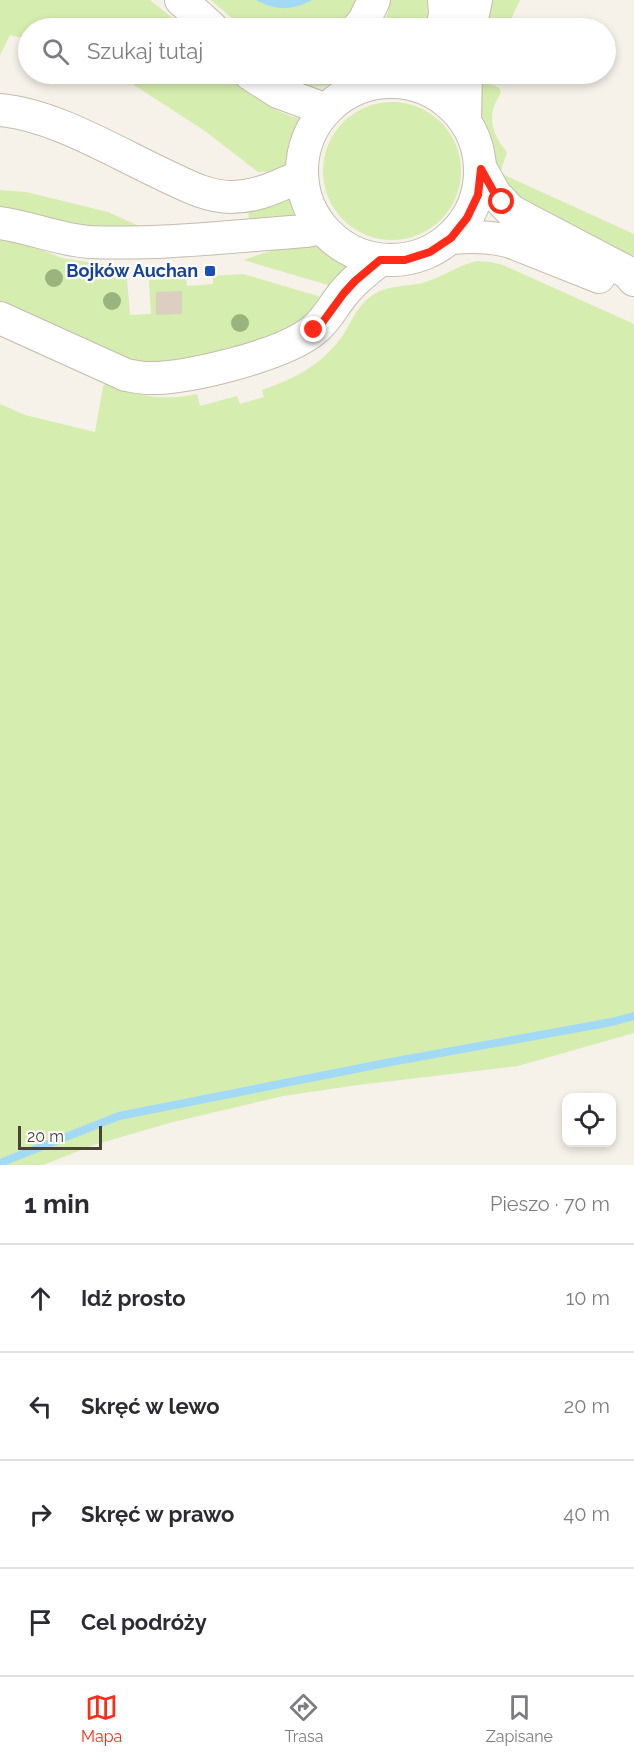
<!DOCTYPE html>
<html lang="pl">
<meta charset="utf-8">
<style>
:root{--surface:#fff;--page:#f7f7f7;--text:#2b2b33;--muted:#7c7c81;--line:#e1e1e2;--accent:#ff2a17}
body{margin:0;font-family:Raleway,sans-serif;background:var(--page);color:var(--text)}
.controls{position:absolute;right:18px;bottom:18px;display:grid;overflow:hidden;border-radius:12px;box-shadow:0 3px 9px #0003}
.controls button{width:54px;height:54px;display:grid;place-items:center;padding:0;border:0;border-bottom:2px solid var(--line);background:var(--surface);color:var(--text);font:30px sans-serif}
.scale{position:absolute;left:18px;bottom:15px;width:84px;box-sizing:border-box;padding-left:6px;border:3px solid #4a4137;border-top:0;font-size:16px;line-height:21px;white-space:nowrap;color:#4a4137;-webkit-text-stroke:4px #fff;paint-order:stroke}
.stop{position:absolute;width:18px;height:18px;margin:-14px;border:4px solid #ff2a17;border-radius:50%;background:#fff}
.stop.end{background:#ff2a17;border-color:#fff;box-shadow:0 2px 6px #0008}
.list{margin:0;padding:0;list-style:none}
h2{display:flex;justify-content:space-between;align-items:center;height:78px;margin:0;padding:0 24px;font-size:26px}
h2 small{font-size:20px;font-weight:400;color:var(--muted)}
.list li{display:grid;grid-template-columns:39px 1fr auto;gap:18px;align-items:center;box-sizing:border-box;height:108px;padding:0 24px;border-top:2px solid var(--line)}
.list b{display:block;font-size:22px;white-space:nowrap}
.list em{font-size:20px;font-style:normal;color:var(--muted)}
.icon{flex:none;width:33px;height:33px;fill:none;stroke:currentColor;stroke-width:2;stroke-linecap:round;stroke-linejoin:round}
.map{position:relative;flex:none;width:634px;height:1165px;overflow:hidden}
.search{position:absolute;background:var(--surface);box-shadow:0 3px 9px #0003;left:18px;right:18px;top:18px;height:66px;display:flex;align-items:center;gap:15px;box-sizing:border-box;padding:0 21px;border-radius:33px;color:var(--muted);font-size:22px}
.sheet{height:510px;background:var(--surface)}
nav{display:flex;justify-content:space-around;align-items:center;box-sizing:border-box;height:84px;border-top:2px solid var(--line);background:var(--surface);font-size:16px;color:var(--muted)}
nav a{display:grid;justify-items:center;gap:3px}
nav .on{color:var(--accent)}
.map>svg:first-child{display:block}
.green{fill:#d5edaf}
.water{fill:#a2daf6}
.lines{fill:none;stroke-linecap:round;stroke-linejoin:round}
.stream{stroke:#a2daf6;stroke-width:8}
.building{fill:#dbcfc1}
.minor-casing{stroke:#c5bbae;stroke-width:34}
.minor{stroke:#fff;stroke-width:32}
.tree{fill:#9ab47d}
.route{stroke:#ff2a17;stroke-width:8}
.transit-dot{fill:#1a4fb4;stroke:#fff;stroke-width:2}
.labels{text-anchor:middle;stroke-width:4.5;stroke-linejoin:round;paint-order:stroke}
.transit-label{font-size:18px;font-weight:bold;fill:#164399;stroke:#fff;text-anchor:end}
</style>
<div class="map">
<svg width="634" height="1165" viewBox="0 0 634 1165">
<rect width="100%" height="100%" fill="#f6f1e9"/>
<!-- green -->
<g class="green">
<path d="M0 0H150L185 28H28V39L10 35 0 55Z"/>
<path d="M211 0H362V3L341 28H243Z"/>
<path d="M391 0H427L428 19 426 28H381L386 19Z"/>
<path d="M491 0H520L507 28H482Z"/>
<path d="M117 74H231C248 92 277 116 303 119L293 152 282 171 258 172 205 131Z"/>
<path d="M280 74H371L342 85 300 87Z"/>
<path d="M430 74H455L450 88 432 78Z"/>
<path d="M477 74H486L483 81 499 88 501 92C499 97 496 101 494 106 488 122 496 140 507 152L500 173 634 234V264L526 210 496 173 492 151 480 107Z"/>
<circle cx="392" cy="171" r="69"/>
<path d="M0 190 26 192 108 212 150 231H81L0 212Z"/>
<path d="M293 193 300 213 298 217 249 221 248 207Z"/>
<path d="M0 236 11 238 62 258 126 268 130 315 151 314 149 280 186 278 187 286 213 284V276L243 274 318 296 325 301 315 314 279 335 183 364H131L0 305Z"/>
<path d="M310 244 329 251 351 264 335 287 243 260 283 247Z"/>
<path d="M477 261 491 262 503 265 634 324V1033L518 1066 358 1085 283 1096 173 1122 94 1145 43 1165H0V404L25 415 95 432 103 387 106 382C141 396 159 402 197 394L200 406 237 396 240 404 264 397 262 390C295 378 319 367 341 338 351 324 356 307 370 297 386 285 404 287 422 283 442 278 457 265 477 261Z"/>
</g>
<!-- water -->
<path class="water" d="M256 0H312C292 11 276 11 256 0Z"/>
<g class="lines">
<!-- stream -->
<path class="stream" d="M0 1163 119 1116 391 1062 612 1022 634 1016"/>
</g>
<!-- building -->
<path class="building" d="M182 291V314L156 315V292Z"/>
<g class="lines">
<defs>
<g id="minor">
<path d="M181 0 212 28"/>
<path d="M358 28 364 21 374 0"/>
<path d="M442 28 445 14 444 0"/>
<path d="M470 28 476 0"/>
<path d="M250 74 278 92 324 109"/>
<circle cx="391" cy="171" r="89"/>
<path d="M0 110C54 115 113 151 162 174 184 184 206 197 231 197 257 197 278 186 301 176"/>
<path d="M465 120 466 74"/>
<path d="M481 169 495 194 511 211 627 272 634 280"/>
<path d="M0 223C30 227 59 240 90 242 162 245 234 236 306 231L321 228"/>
<path d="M451 238C472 236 491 236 511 242L599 277"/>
<path d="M0 318 126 375C133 376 141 378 148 378 188 379 284 355 314 330 327 320 333 306 343 294 353 281 367 270 380 260"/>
</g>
</defs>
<!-- minor casing -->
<use href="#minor" class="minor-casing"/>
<!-- minor -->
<use href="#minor" class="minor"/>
</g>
<!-- trees -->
<g class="tree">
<circle cx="54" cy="278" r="9"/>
<circle cx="112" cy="301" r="9"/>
<circle cx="240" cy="323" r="9"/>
</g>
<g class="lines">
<!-- route -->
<path class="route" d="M314 330 322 323 344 293 355 281 380 260H405L430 252 451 238 467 218 478 195 481 169 495 194 502 202"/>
</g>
<!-- markers -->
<rect class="transit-dot" x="204" y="265" width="12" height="12" rx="3"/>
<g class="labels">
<!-- transit labels -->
<g class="transit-label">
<text x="198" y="277">Bojków Auchan</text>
</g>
</g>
</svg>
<div class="controls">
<button><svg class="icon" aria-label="locate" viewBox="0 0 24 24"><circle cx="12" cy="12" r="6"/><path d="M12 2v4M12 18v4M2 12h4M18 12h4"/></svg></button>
</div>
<div class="scale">20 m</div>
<div class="stop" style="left:502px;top:202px"></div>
<div class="stop end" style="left:314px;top:330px"></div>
<div class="search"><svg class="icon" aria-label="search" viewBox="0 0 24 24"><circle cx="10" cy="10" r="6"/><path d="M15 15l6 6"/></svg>Szukaj tutaj</div>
</div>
<section class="sheet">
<h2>1 min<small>Pieszo · 70 m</small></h2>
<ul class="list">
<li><svg class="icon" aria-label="ahead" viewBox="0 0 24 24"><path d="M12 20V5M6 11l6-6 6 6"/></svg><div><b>Idź prosto</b></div><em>10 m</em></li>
<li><svg class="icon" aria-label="left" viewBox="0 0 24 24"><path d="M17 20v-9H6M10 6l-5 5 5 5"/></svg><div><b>Skręć w lewo</b></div><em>20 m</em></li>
<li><svg class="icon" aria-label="right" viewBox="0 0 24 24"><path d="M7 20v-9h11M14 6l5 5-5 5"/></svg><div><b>Skręć w prawo</b></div><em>40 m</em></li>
<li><svg class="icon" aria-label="arrive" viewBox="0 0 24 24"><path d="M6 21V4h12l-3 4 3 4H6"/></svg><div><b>Cel podróży</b></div></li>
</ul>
</section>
<nav>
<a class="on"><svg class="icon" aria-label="map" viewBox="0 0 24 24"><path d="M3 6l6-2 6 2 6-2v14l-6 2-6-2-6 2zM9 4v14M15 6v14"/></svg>Mapa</a>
<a><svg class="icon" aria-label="directions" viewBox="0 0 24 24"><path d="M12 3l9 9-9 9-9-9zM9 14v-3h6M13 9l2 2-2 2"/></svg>Trasa</a>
<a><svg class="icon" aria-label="saved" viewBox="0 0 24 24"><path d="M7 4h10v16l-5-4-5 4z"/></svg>Zapisane</a>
</nav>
